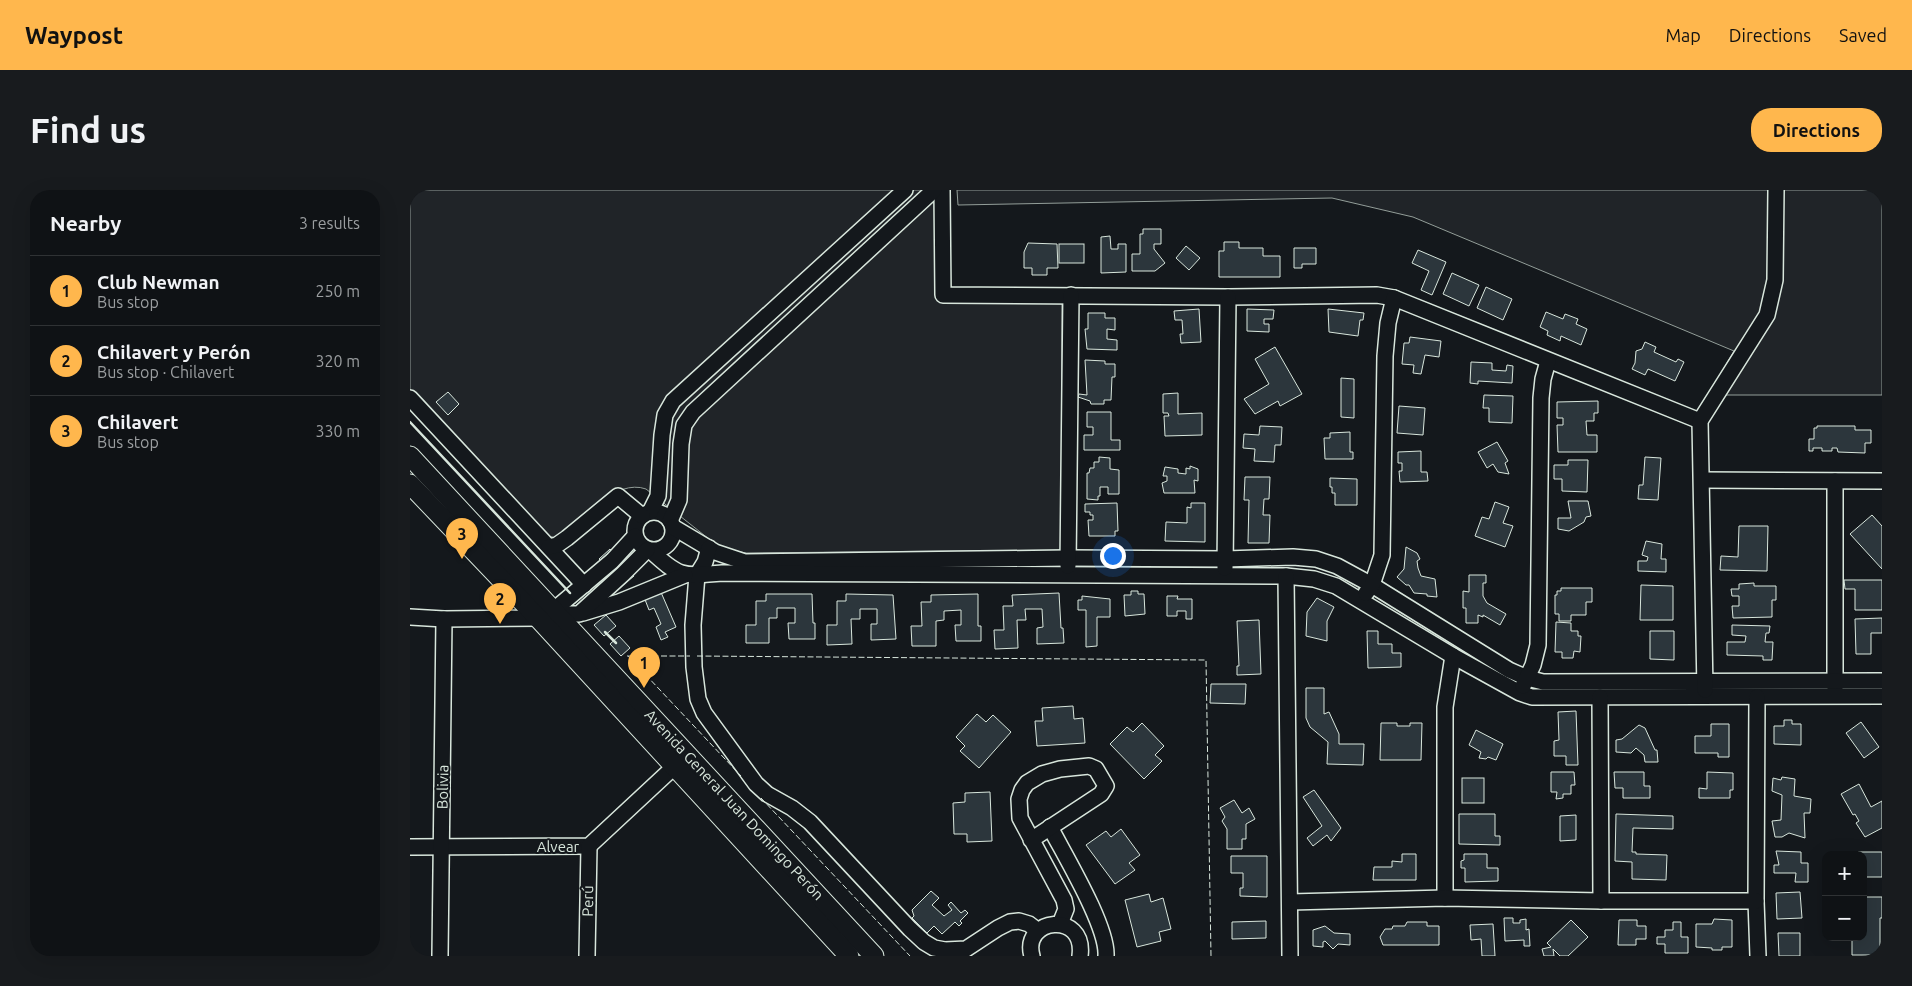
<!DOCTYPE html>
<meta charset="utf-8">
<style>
:root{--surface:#0f1215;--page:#181b1e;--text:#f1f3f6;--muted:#9b9ea0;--line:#2f3234;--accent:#ffb74d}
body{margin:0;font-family:Ubuntu,sans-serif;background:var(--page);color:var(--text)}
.controls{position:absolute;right:15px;bottom:15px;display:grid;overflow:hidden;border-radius:10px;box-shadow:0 5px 20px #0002}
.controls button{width:45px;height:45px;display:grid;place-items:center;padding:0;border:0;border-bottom:1px solid var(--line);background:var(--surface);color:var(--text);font:25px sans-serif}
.you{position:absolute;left:702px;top:365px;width:18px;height:18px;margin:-12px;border:4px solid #fff;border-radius:50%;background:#1a73e8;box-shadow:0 0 0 8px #1a73e833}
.badge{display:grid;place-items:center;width:32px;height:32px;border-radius:50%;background:var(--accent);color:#111;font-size:16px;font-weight:700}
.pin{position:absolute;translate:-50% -41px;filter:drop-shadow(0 1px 2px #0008)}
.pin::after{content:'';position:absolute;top:26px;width:18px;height:15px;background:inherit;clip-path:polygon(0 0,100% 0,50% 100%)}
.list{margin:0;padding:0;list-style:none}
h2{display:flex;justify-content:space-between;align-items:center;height:65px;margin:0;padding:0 20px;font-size:21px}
h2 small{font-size:16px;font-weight:400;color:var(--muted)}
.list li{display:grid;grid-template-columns:32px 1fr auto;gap:15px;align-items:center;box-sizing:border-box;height:70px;padding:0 20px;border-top:1px solid var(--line)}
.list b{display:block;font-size:19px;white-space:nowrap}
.list p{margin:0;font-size:16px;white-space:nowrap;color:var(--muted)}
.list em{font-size:16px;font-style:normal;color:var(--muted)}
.map{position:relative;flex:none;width:1472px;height:766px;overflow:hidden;border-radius:20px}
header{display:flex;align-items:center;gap:30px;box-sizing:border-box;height:70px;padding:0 25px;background:var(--accent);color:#111}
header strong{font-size:24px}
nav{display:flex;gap:28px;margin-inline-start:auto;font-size:18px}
.intro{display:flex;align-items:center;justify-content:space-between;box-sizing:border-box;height:120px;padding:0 30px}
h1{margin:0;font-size:35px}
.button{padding:12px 22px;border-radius:20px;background:var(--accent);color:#111;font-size:18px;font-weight:700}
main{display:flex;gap:30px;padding:0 30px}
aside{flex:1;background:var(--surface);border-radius:20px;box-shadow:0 5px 20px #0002}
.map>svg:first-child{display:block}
.green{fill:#202428;stroke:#939e99}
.building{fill:#2c363c;stroke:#d8e6dc}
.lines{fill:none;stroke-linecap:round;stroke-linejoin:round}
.minor-casing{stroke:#d8e6dc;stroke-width:18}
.major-casing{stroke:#d8e6dc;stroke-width:21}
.minor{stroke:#14181c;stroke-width:15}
.major{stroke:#14181c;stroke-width:19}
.fence{stroke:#d8e6dc;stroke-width:1;stroke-dasharray:6 2.5;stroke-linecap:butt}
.wall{stroke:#d8e6dc;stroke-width:2.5}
.labels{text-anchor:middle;stroke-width:4;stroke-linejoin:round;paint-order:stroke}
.street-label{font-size:15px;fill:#d8e6dc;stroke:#14181c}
</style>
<header>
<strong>Waypost</strong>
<nav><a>Map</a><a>Directions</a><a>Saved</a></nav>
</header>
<div class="intro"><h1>Find us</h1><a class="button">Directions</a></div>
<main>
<aside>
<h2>Nearby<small>3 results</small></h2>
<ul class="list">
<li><span class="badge">1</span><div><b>Club Newman</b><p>Bus stop</p></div><em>250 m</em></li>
<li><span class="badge">2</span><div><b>Chilavert y Perón</b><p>Bus stop · Chilavert</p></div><em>320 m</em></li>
<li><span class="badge">3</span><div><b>Chilavert</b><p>Bus stop</p></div><em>330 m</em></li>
</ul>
</aside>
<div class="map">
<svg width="1472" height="766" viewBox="0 0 1472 766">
<rect width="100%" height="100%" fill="#14181c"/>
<!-- green -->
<g class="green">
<path d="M0 0H525L529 110H652L651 360 336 363 317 359 304 353 236 299C206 288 168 330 146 348L134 345 0 200Z"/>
<path d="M547 0H1472V205H1298L1324 161 1003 27 922 8 548 15Z"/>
</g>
<!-- building -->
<g class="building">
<path d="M733 39H751V54H744V59L755 73 745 81H722V64H730V44H733Z"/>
<path d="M700 46 701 59H708V54H716V82L691 83V47Z"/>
<path d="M814 52H829V58H853V66H870V87H809V61H814Z"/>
<path d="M618 53 647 54 648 78H637V85H622V78H614V62Z"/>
<rect x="649" y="54" width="25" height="19"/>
<path d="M776 56 790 68 779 80 766 68Z"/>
<path d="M884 58H906V74H892V78H884Z"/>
<path d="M1008 60 1036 72 1022 105 1011 100 1019 81 1002 73Z"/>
<path d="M1042 83 1069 95 1059 116 1033 104Z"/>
<path d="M1076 97 1102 109 1093 130 1067 118Z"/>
<path d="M789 119 791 152 771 153 770 144H773L772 130H765L764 121Z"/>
<path d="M837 119 864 120 863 129H854V134H859V142L837 141Z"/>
<path d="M918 119 954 123 953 130H950L948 146 919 142Z"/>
<path d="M1136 122 1153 129 1155 124 1168 129 1166 134 1177 139 1171 155 1151 146 1150 151 1137 145 1138 141 1130 137Z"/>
<path d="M678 123H695V128H705V140L697 139V149L707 150V160L677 159 675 139H678Z"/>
<path d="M1000 147 1031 151 1029 167 1015 165 1011 184 1003 183 1004 175 992 174 994 153H999Z"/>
<path d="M1235 152 1246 157 1244 162 1266 172 1268 169 1274 172 1265 191 1238 179 1235 185 1222 179 1225 173 1226 161 1232 159Z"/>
<path d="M865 157 892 204 870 216 868 211 845 224 834 209 859 194 845 169Z"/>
<path d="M675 170 695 171V174H705V187H702L701 210H694V214H681L680 211 668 207 669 204 677 205Z"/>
<path d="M1061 172 1082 173V180L1096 181 1097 175 1103 176 1102 193 1068 191V194L1060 193Z"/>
<path d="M931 188 944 189V228L931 227Z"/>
<path d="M38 202 49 214 38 225 26 212Z"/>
<path d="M768 203V224L792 223V245L755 246 754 226H759L758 223H753V204Z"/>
<path d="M1074 205 1103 206 1102 233 1079 232V218H1073Z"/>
<path d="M1188 211V223H1184V231H1176L1177 245H1187V262H1148L1147 235H1153V228H1147V212Z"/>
<path d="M989 216 1015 218 1013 245 987 243Z"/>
<path d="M677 222H701V250H710V260H674V245H683V237H677Z"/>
<path d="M850 236 872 237 871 255H865L864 272 844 271 845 259 833 258 834 244 849 245Z"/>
<path d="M1407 236H1445V240H1461V253H1455V263L1428 262 1427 258H1422V261H1412V258H1403V261H1399V249H1404V238H1407Z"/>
<path d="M940 242V262H943V269H915L914 248H920V243Z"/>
<path d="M1087 252 1098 271 1095 273 1099 284 1088 282 1083 274 1077 278 1068 262Z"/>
<path d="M1011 261V282H1017L1018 291 990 292 989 281H992V273H988V262Z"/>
<path d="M689 267 700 268V279L709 280V304H698V297H690V306H688V310L677 309V283H679L680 278H684V272H689Z"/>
<path d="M1235 267 1251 268 1248 310 1228 309 1229 295H1233Z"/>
<path d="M1158 270H1178L1177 302 1152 301V289H1144V275H1158Z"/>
<path d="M780 276 788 279V291L784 290 785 303H754L752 293 757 291V286H753L755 277 768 279V283L776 284V278L780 279Z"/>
<path d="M835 287H860L859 309H854L853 325H860L859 353H838L839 310H834Z"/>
<path d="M920 288 947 289V315H925V303H922V297H920Z"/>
<path d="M1158 311H1178L1181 326 1176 327 1174 332 1159 341 1148 339V328H1161Z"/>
<path d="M1085 312 1099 317 1093 333 1103 336 1095 357 1065 346 1072 327 1079 329Z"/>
<path d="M707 313 708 341H705V346H679L678 330H683V325H680V322H675V314Z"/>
<path d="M781 313H795V352L755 351 756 332 777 333V317L781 318Z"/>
<path d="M1462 325 1472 336V379L1440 344Z"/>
<path d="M1329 336H1358L1357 381 1310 380 1311 366 1328 367Z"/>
<path d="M1236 351 1252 354 1251 369H1256V382L1228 381V371H1237L1238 367 1232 365Z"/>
<path d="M996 357 1007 363 1010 369 1007 371 1008 378 1011 386 1025 389 1027 407 1017 406V404L1004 403 999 395H996L987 387 994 379Z"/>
<path d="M200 359 224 386 213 395 189 369Z"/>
<path d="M1059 385H1076V393H1073V406L1077 413 1096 424 1090 435 1073 425V427L1068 425V433H1056V418H1053V401L1059 402Z"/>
<path d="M1434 390H1472V420H1445V399H1435Z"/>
<path d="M1344 393V396H1366V410H1362V427L1323 428 1322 416H1329V406H1322L1321 399H1329V394Z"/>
<path d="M1231 395 1263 396V430H1230Z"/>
<path d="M1151 398H1182V412H1176V425H1161V431H1149V424H1145V405H1147V401H1151Z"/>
<path d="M250 400 266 437 255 442 258 447 251 450 246 437 251 434 244 418 239 420 234 407Z"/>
<path d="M721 401H728V404H734L735 424 715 426 714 405H721Z"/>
<path d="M649 403 651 438H653L654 453 627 454V438L633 437 632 419H615L616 430H607L608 458 585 459 584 440H594L593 416H603L602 405Z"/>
<path d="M356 404H402L403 433H405V449H379L378 433H385V418H367V428H359V453H336V435H346V411H356Z"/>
<path d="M436 404 483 405 486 449 461 450V434H467V419H450V429H441L442 454 417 455V435H427V411H436Z"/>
<path d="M568 404V436H571V451H546L545 435H551V420L534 421V430L526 431V456H502L501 436H512L511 412H521V405Z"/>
<path d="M672 406 700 409V427H687V456L676 457V420H668V410H672Z"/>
<path d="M757 406H768L767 409H782V429H776V421H767V426H757Z"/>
<path d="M907 408 924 417 917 431V451L896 446 897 422Z"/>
<path d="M196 425 206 436 194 446 184 435Z"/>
<path d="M1472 428V443H1461V464H1446L1445 429Z"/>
<path d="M849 430 851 484 827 485V476H829L827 431Z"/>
<path d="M1146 432 1161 433V441H1168V446H1171L1170 462 1164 461 1163 468H1152V462H1145Z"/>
<path d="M1322 435 1360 436 1359 443H1356L1355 452H1363L1362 470H1353V466L1317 465V452H1335L1336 446 1322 445Z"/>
<path d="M957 441H968V454H982V463H991V477L958 478Z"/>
<path d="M1240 441H1264V470L1240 469Z"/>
<path d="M209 446 220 458 211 466 200 454Z"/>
<path d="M801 494H836L835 514 800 513Z"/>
<path d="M896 498H914V524L919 522 929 544V554H954L953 575 917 574 918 552 900 537 896 528Z"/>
<path d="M663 516 664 529 673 528 675 553 627 556 625 531H633L632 518Z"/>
<path d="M1166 521 1168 575H1156V566H1144V551L1149 550 1148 522Z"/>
<path d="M567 524 576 532 583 525 601 542 569 578 550 561 555 556 546 547Z"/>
<path d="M1374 530H1382V534H1391V555L1364 554V536H1374Z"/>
<path d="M1451 532 1469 557 1454 568 1436 543Z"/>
<path d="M732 533 754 556 745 565 752 571 734 589 700 554 717 537 723 542Z"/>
<path d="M971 533H987V536H1000V533H1012L1011 570H970Z"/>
<path d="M1301 534H1319V567H1308V563H1285V546H1301Z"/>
<path d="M1229 535 1235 538 1245 560H1247L1248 572H1235L1234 565 1226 558 1221 563 1206 562V550L1212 549Z"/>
<path d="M1066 540 1093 554 1086 570 1078 567 1076 569 1069 568 1071 562 1059 555Z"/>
<path d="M1141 582H1164L1165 595H1161V604H1153V608L1146 609 1147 602H1141Z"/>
<path d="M1204 582H1234V596H1240V608H1213V598H1205Z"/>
<path d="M1297 582 1323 583V600H1320V608H1289V598L1297 599Z"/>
<path d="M1372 587 1385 589 1384 606 1401 609 1400 623H1394L1395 648 1379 643 1372 647H1365L1362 631 1371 630 1372 605 1362 601 1363 588 1371 590Z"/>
<rect x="1052" y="588" width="22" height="25"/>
<path d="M1449 594 1461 617 1472 611V638L1455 647 1446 633 1449 631 1445 624 1443 625 1431 604Z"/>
<path d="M904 600 931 638 921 651 917 645 903 656 897 648 912 636 893 607Z"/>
<path d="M580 602 582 651 557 652V644H544L543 613 555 612V603Z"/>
<path d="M824 610 832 623 839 618 845 629 836 634V649H832V659H817V639L812 631 815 627 810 618Z"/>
<path d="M1049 624H1085V646H1090V655L1049 654Z"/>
<path d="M1206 624 1263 626V639L1223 638 1222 662H1226V664L1257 665 1256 690 1222 689V672L1205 671Z"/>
<path d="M1166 625V650L1150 651V626Z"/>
<path d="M711 639 730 665 719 673 725 680 705 694 676 655 696 641 701 647Z"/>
<path d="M1366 661 1391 662V673H1398V692H1385L1386 683H1364V675H1369Z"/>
<path d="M1448 662H1472V687H1453V665H1448Z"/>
<path d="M992 664H1006V690H963L964 677H982V671L992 672Z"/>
<path d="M1054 664H1077V678H1088V691L1055 692V678H1051V671L1054 670Z"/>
<path d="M821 666H857V707L830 706V698H833V683H821Z"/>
<path d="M521 701 529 708 522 715 534 726 542 720 538 715 541 712 551 723 555 720 558 723 550 731 552 733 549 736 545 732 532 744 524 736 517 743 502 728 504 726 502 720Z"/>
<path d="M1390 702 1392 728 1367 729 1366 703Z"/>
<path d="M739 704 741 712 753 708 761 739 749 742 751 751 727 757 715 710Z"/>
<path d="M1453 707H1472V728H1470V765H1442V747H1453Z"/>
<path d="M1094 728H1103V733H1110V730L1116 729V740L1119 739 1120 756H1114V750L1095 751Z"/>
<path d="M1304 729 1322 730V757H1312V760H1302V758L1286 757V734H1302Z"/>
<path d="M1161 730 1178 747 1158 766H1150L1143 759 1144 766H1134L1132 759 1141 757 1137 753Z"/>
<path d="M1209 730H1227V736H1236V749H1226V755H1208Z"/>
<path d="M856 731V748L822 749V732Z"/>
<path d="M997 732H1017V736H1029V755H973L970 747 975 739H982L983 736H995Z"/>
<path d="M1263 732H1271V747H1278V763H1255V754H1247V747H1255V740H1263Z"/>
<path d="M1083 734 1085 766H1072L1071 749 1061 750 1060 735Z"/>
<path d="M915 736 924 743 940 744V755L928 754 923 759 915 751 913 752V757L903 756V740Z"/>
<path d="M1368 743H1390V766H1369Z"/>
</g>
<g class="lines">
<defs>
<g id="minor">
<path d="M532 0 533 105 818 107 967 105 984 108 1290 231"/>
<path d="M0 208 174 395"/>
<path d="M1292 290 1472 291"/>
<path d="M1425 291V499"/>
<circle cx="244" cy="341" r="19"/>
<path d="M240 322 248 306 252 245 255 225 263 211 495 0"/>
<path d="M260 331 269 310 271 254 274 235 283 222 524 0"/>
<path d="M263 337 305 362 335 372 658 368 815 369 883 367 906 369 927 376 962 395 1099 480 1117 488 1133 492 1472 491"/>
<path d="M139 357 147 355 157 348 208 306 232 326"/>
<path d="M299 358 295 372 287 385 283 435 284 477 288 509 294 523 346 594 357 604 382 618 400 632 500 739 514 752 524 758 535 760 556 759 588 738 600 732 609 731 619 734 628 741"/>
<path d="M241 361C270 388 273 386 312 383L876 386 904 389 926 396 1043 466 1110 503 1122 507 1472 506"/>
<path d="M658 376 661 105"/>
<path d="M815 378 818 107"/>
<path d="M876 386 880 766"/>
<path d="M956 403 962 395 972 365 975 166 978 133 984 108"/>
<path d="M173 423 209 412 275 385"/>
<path d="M146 424 151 414 202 371 225 346"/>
<path d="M0 427 34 429 128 428 146 424H169L213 384 237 360"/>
<path d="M1113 496 1123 475 1128 455 1131 208 1133 189 1138 171"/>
<path d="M1295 500 1290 231 1357 125 1365 90 1366 0"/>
<path d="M1190 507 1191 711"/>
<path d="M1347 507 1346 711 1348 766"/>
<path d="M640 637C655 666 698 737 696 766"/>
<path d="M621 650 691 604 696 596 686 579 679 576 650 579 632 584 617 593 612 600 609 609 610 628 654 710 656 719 650 734"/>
<path d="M0 657 179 656 264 577"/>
<path d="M1035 708V517L1043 466"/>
<path d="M880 712 1035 708 1191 711H1346"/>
<path d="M30 766 34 429"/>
<path d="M177 766 179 656"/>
<path d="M622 766C611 728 676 720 670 766"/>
</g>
<g id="major">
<path d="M0 266 464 766"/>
<path d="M0 294 128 428 439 766"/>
</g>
</defs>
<!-- minor casing -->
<use href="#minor" class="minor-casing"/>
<!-- major casing -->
<use href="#major" class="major-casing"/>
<!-- minor -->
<use href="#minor" class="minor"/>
<!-- major -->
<use href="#major" class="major"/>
<!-- fence -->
<g class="fence">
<path d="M217 466H280"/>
<path d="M218 466 331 586"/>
<path d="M287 466 796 470 801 766"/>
<path d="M351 608 500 766"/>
</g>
<!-- wall -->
<g class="wall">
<path d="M0 232 160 403"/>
<path d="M195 442 206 453"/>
</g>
</g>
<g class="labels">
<!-- street labels -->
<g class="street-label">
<text transform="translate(33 597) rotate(-89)" y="5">Bolivia</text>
<text transform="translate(324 615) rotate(47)" y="5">Avenida General Juan Domingo Perón</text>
<text x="148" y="662">Alvear</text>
<text transform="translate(178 711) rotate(-89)" y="5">Perú</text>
</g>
</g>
</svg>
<div class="controls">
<button>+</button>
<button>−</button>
</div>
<div class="you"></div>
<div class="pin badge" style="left:234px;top:498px">1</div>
<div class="pin badge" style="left:90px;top:434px">2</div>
<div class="pin badge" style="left:52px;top:369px">3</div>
</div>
</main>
